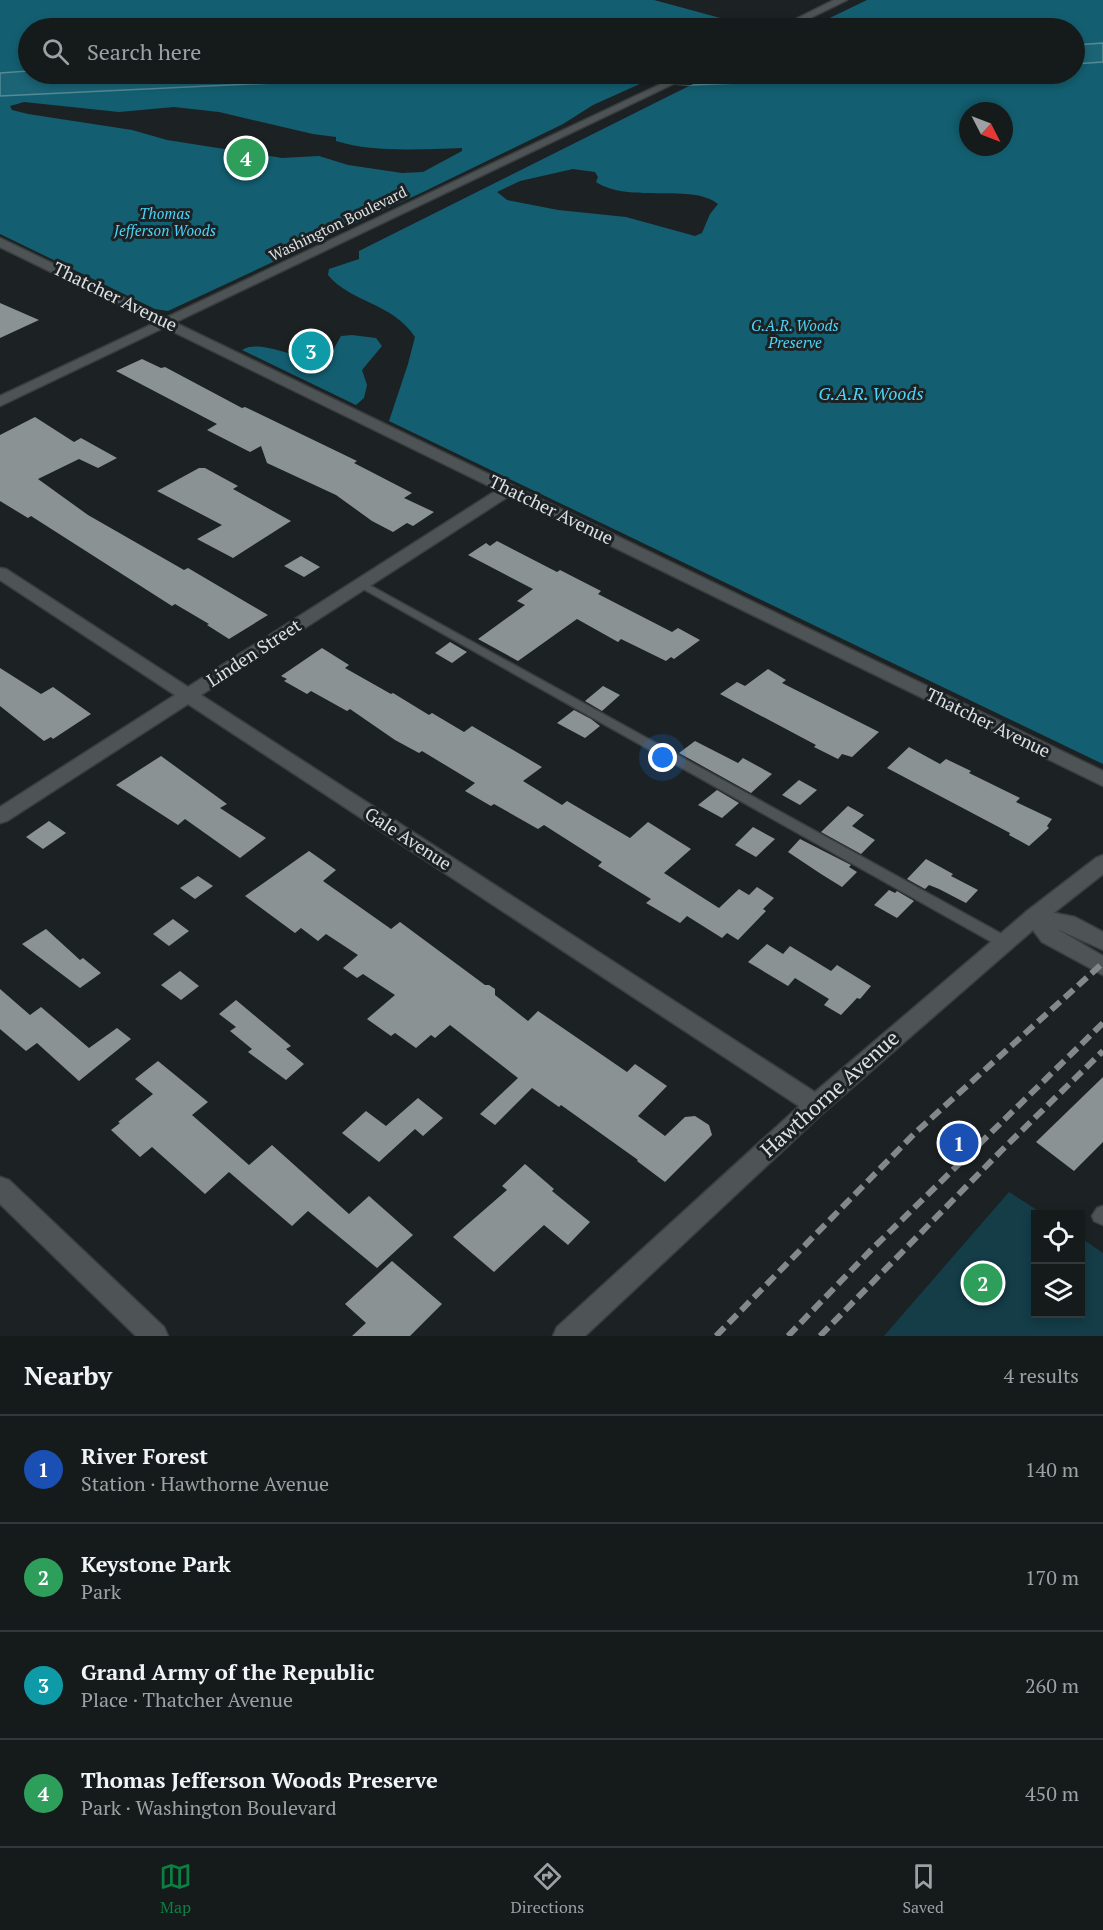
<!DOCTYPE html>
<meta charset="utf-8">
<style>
:root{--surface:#151a1b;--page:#222728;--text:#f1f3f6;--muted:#9da1a3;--line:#34383a;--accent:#0b8043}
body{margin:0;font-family:"PT Serif",serif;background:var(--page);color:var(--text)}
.controls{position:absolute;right:18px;bottom:18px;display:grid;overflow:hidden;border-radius:0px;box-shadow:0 3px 9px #0003}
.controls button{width:54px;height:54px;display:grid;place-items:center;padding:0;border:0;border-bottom:2px solid var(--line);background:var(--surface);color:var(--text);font:30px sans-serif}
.compass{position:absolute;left:959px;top:102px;width:54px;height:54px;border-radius:50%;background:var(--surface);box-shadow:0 3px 9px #0003;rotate:132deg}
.you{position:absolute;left:663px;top:758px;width:21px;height:21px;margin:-15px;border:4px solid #fff;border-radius:50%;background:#1a73e8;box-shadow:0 0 0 9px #1a73e833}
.badge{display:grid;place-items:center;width:39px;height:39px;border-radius:50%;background:var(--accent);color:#fff;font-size:20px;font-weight:700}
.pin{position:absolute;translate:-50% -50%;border:3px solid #fff;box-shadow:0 2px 6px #0006}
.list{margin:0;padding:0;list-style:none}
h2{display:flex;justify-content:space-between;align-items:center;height:78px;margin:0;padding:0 24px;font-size:26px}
h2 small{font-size:20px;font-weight:400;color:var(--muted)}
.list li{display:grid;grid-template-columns:39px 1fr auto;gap:18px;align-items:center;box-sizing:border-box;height:108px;padding:0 24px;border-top:2px solid var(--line)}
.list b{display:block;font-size:22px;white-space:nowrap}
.list p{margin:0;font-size:20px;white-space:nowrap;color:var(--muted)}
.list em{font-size:20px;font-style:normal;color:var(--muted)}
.icon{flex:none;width:33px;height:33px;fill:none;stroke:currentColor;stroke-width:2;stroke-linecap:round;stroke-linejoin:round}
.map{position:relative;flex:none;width:1103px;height:1336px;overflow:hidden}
.search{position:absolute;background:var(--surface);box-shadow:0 3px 9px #0003;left:18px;right:18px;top:18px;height:66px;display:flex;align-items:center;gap:15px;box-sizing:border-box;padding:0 21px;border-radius:33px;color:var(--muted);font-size:22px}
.sheet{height:510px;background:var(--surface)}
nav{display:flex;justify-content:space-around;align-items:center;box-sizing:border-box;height:84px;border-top:2px solid var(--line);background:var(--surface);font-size:16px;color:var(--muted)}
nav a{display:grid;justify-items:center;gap:3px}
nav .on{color:var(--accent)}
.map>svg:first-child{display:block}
.green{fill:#143d48}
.forest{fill:#135f71;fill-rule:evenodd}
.water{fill:#1a6476;stroke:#558a97;stroke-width:1.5}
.pier{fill:#1c2224}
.building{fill:#8b9294}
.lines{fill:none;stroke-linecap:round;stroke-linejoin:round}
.service-casing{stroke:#3b3e40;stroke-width:3}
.minor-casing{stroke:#3b3e40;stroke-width:3}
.tertiary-casing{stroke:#3b3e40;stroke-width:3}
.service{fill:#4e5456;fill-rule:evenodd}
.minor{fill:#4e5456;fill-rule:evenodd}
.tertiary{fill:#4e5456;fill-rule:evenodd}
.rail{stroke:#84888a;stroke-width:6;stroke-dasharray:12 6;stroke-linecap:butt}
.labels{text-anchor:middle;stroke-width:6;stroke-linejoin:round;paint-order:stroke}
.far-park-label{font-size:15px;font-style:italic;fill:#4cd3f6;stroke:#1c2224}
.far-street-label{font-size:15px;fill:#dee1e3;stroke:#1c2224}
.street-label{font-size:18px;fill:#dee1e3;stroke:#1c2224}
.park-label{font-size:18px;font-style:italic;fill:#4cd3f6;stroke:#1c2224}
.near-street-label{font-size:21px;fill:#dee1e3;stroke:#1c2224}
</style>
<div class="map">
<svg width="1103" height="1336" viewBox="0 0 1103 1336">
<rect width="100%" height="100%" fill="#1c2224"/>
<!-- green -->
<path class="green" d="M1009 1192 1043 1214H1036V1314H1080L1081 1238 1103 1253V1336H884Z"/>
<!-- forest -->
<g class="forest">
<path d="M0 0H654L724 19 711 28H28V71L0 73Z"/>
<path d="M867 0H1103V43L1075 45 1074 28H809Z"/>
<path d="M1103 62V764L389 421 408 364 415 337C392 302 351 303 328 275L329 269 359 259V251L691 85 957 74H1074L1075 64ZM968 111H1004V147H968ZM573 169 595 172 598 177 596 182C630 204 694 183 718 204L710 214 702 233 695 236 626 217 558 210 507 200 497 192 520 181Z"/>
<path d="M539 80 642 83 593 105 563 124 423 192 168 311 155 309 0 234V96L232 83ZM24 102 119 112 174 107 219 112 313 134 336 137V141C375 153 421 149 462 148V151L423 172 402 173 348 165 319 156 282 158 167 140 132 130 28 114 12 110 10 106Z"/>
<path d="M352 335 376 338 382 346 362 370 367 385 364 398 356 405 242 350C258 339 292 357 312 358 318 358 325 355 331 354L341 336Z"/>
</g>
<!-- water -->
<g class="water">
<path d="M1103 43V62L1075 64V45Z"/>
<path d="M28 71V74H957L691 85 585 80 295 82 0 96V73Z"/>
</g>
<!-- pier -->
<path class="pier" d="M663 74H714L691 85 641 84Z"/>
<!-- building -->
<g class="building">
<path d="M0 303 39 320 0 338Z"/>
<path d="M142 359 161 368 165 367 242 408 245 407 357 461 354 463 412 493 404 498 434 512 413 526 407 523 393 532 372 521 336 495 267 463 261 446 250 452 207 430 217 424 116 371Z"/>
<path d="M35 417 74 442 81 438 117 458 98 468 79 459 38 479 88 515 184 570 188 568 268 615 229 639 207 625 209 624 175 604 172 606 31 516 28 518 0 501V435Z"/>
<path d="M199 468H205L238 486 233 489 291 521 233 558 197 539 222 525 157 491Z"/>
<path d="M497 541 557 572 560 570 601 591 598 594 672 632 678 628 700 640 674 659 671 657 666 661 621 639 618 642 577 619 518 661 478 639 525 605 517 601 533 589 468 555 486 543 490 546Z"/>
<path d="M301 556 320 567 304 577 284 566Z"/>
<path d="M450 642 467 652 452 663 435 653Z"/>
<path d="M322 648 349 665 345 668 391 694 393 693 429 715 432 713 464 732 472 726 542 767 523 781 562 805 567 801 630 838 648 822 691 849 664 873 719 908 739 889 749 895 757 887 774 898 763 909 766 911 738 940 727 933 722 938 687 916 680 923 646 903 651 899 598 866 602 862 544 825 538 829 494 804 491 806 465 791 475 783 422 751 419 753 395 740 350 709 347 711 311 691 307 694 284 681 287 679 281 676Z"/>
<path d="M0 668 41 694 53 687 91 714 53 739 51 737 44 741 0 706Z"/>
<path d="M768 669 786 680 782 683 879 732 852 757 842 754 838 759 814 747 816 745 720 694 737 682 745 686Z"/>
<path d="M603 686 620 695 602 711 585 701Z"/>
<path d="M574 710 591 719 600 726 585 738 557 723Z"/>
<path d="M695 741 738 763 743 758 772 774 751 793 679 753Z"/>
<path d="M909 747 940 764 946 759 971 771 969 773 1020 798 1016 802 1052 819 1047 826 1049 828 1029 846 1009 835 1010 833 887 768Z"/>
<path d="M161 756 227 804 220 808 266 838 240 858 185 819 178 825 116 785Z"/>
<path d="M799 780 817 790 800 805 782 795Z"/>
<path d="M717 790 739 803 722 818 698 805Z"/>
<path d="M848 806 864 815 852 826 875 840 861 854 821 832Z"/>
<path d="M49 821 66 833 43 849 26 837Z"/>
<path d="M753 827 775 839 756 857 735 845Z"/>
<path d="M800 839 851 865 849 867 857 872 842 887 821 874 788 852Z"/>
<path d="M309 851 336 870 323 881 391 929 400 922 485 985H489L495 989V995L528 1021 538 1011 627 1072 635 1064 667 1086 638 1116 665 1136 685 1117 695 1116 709 1125 712 1135 665 1182 637 1161 638 1160 561 1105 559 1107 532 1088 495 1125 480 1114 518 1078 450 1025 435 1038 431 1035 416 1048 395 1033 391 1036 367 1019 395 995 363 974 357 978 343 968 358 955 326 934 318 941 301 928 295 933 245 896Z"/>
<path d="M926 859 953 874 951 876 978 890 966 903 939 889 929 885 925 889 907 879Z"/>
<path d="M198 876 213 886 195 899 180 888Z"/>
<path d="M889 890 895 893 897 891 914 901 897 918 874 905Z"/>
<path d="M173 919 189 931 169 946 153 934Z"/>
<path d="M46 929 80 960 83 958 101 973 80 988 22 944Z"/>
<path d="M767 944 783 954 790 946 831 971 837 965 871 986 860 999 857 998 841 1015 824 1005 829 999 795 978 788 986 748 962Z"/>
<path d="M180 971 199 986 181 1000 161 985Z"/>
<path d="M0 989 30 1015 41 1007 89 1048 117 1028 131 1039 79 1081 37 1043 26 1051 0 1029Z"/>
<path d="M236 1000 291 1046 286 1049 304 1064 286 1080 248 1052 252 1049 230 1031 236 1027 219 1014Z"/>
<path d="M158 1061 208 1102 192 1115 249 1165 272 1145 349 1214 369 1196 413 1235 377 1268 308 1211 292 1226 229 1172 205 1194 152 1147 140 1157 111 1130 120 1123 118 1122 153 1094 135 1079Z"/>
<path d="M1103 1077V1142L1074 1171 1036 1142Z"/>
<path d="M418 1098 443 1118 423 1136 415 1129 379 1162 342 1133 366 1111 386 1126Z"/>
<path d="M525 1164 554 1189 552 1191 590 1222 568 1245 544 1225 494 1272 453 1237 507 1190 502 1186Z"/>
<path d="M392 1261 442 1304 410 1336H352L366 1323 345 1304Z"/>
</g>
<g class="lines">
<defs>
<g id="service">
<path d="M362 581 1009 938 1011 942 1009 946 1004 948 999 946 358 586 356 584 358 582Z"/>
<path d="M1103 1206V1225L1094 1221 1092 1216 1097 1208Z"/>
</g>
<g id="minor">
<path d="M0 238 1103 771V786L509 496 201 695 824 1098 828 1105 824 1112 816 1115 808 1112 188 704 7 821 0 823V807L175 695 0 580V568L6 569 188 687 497 490 0 247Z"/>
<path d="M1103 855V874L1041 923 1034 925 1027 923 1023 917 1027 911 1096 858Z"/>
<path d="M0 1177 9 1180 164 1327 168 1336H136L0 1204Z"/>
</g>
<g id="tertiary">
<path d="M834 0H847L790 28H778Z"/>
<path d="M682 74H694L0 406V396Z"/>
<path d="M1034 909 1075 917 1103 932V950L1057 929 1103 956V975L1042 942 1033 930 824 1112 585 1336H553L557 1327 808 1098 1027 911Z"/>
</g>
</defs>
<!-- service casing -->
<use href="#service" class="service-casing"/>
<!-- minor casing -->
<use href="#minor" class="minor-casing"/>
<!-- tertiary casing -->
<use href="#tertiary" class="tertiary-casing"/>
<!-- service -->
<use href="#service" class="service"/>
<!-- minor -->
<use href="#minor" class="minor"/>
<!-- tertiary -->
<use href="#tertiary" class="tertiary"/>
<!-- rail -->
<g class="rail">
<path d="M716 1336 916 1132 1103 963"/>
<path d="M788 1336 869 1252 1103 1023"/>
<path d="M820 1336 1002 1150 1103 1051"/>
</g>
</g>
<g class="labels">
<!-- far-park labels -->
<g class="far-park-label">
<text x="165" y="219">Thomas<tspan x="165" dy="17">Jefferson Woods</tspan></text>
<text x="795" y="331">G.A.R. Woods<tspan x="795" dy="17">Preserve</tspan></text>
</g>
<!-- far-street labels -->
<g class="far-street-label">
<text transform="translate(338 224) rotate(-26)" y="5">Washington Boulevard</text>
</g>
<!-- street labels -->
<g class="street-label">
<text transform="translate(115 297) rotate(26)" y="6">Thatcher Avenue</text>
<text transform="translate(551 510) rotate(26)" y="6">Thatcher Avenue</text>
<text transform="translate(254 653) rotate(-33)" y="6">Linden Street</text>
<text transform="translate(988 723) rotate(26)" y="6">Thatcher Avenue</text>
<text transform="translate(408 839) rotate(33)" y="6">Gale Avenue</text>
</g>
<!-- park labels -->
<g class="park-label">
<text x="871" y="400">G.A.R. Woods</text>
</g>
<!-- near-street labels -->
<g class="near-street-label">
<text transform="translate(830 1094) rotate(-42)" y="7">Hawthorne Avenue</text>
</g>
</g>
</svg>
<div class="controls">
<button><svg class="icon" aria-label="locate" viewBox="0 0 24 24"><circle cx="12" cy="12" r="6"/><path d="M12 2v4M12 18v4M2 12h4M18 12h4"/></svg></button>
<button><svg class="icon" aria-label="layers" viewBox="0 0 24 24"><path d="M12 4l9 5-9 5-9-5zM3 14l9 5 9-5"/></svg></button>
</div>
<svg class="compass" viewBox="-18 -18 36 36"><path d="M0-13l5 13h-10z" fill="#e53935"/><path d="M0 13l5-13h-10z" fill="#9da1a3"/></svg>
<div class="you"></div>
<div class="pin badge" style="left:959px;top:1143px;background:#1a4fb4">1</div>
<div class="pin badge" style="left:983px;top:1283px;background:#2e9e5b">2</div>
<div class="pin badge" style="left:311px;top:351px;background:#0f9aa8">3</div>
<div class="pin badge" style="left:246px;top:158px;background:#2e9e5b">4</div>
<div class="search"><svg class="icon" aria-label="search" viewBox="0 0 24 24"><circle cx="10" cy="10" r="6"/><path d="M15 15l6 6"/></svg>Search here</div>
</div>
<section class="sheet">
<h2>Nearby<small>4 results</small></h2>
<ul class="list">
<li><span class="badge" style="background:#1a4fb4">1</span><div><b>River Forest</b><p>Station · Hawthorne Avenue</p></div><em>140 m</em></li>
<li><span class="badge" style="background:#2e9e5b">2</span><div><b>Keystone Park</b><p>Park</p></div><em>170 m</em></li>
<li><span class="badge" style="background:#0f9aa8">3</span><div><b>Grand Army of the Republic</b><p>Place · Thatcher Avenue</p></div><em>260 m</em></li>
<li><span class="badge" style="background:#2e9e5b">4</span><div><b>Thomas Jefferson Woods Preserve</b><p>Park · Washington Boulevard</p></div><em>450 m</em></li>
</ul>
</section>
<nav>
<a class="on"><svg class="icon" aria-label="map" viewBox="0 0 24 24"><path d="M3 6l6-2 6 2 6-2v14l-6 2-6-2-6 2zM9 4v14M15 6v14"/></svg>Map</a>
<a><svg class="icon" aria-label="directions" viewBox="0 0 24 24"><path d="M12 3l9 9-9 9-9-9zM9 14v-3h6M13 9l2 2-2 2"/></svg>Directions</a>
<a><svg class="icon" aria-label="saved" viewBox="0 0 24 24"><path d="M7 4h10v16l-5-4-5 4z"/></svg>Saved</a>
</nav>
